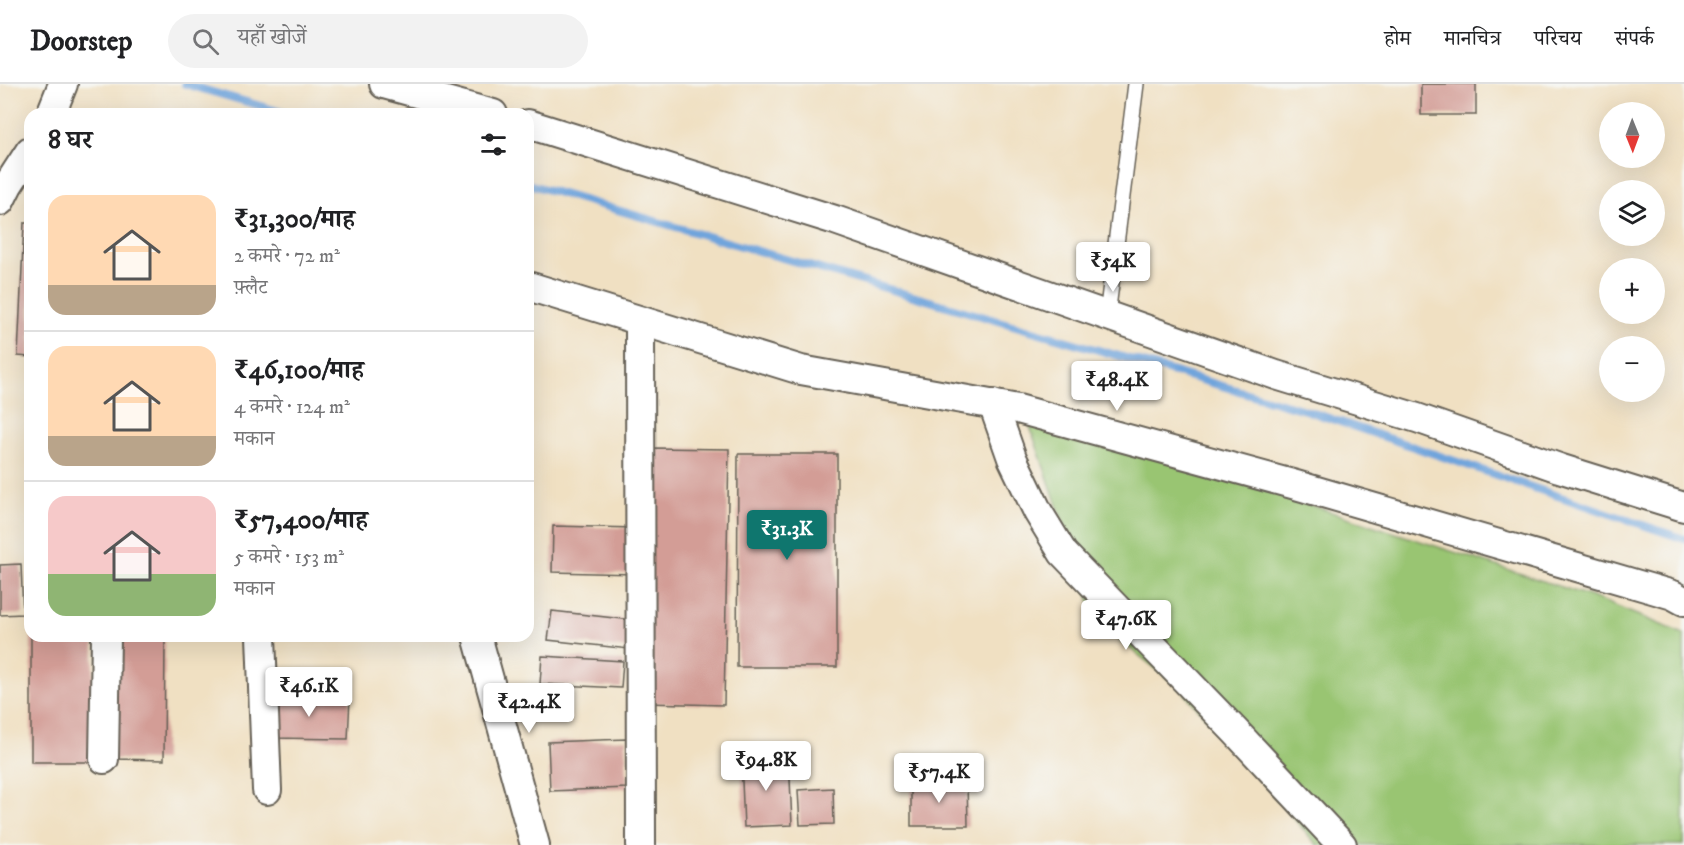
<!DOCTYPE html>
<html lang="hi">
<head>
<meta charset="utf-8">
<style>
  body { margin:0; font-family:"IM FELL DW Pica","Noto Serif Devanagari",serif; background:#f2f2f2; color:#202124; height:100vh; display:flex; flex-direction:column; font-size:22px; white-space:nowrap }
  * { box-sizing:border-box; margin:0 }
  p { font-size:20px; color:#757577 }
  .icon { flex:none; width:33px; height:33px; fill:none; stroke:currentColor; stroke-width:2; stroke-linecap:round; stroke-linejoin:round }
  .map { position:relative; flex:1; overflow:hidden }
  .side { position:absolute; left:24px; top:24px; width:510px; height:534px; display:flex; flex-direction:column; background:#fff; border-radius:18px; box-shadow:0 6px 24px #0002 }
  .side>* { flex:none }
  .needle { width:39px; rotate:179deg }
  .fabs { position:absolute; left:1599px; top:18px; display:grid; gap:12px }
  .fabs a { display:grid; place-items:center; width:66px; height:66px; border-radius:50%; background:#fff; box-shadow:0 6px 24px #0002; font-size:30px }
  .price { position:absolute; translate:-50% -51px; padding:0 14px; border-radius:6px; background:#fff; color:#222; font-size:20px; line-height:39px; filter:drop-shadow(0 2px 3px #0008) }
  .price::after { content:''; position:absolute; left:50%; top:36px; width:18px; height:14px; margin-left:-9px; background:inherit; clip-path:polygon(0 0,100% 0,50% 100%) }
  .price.active { background:#0f766e; color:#fff }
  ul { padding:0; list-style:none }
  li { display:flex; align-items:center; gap:18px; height:150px; padding:0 24px }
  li+li { border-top:2px solid #e0e0e0 }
  li span { display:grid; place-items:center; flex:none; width:168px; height:120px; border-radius:18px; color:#555 }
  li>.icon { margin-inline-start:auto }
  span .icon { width:72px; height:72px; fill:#fffc; stroke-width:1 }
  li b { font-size:26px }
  h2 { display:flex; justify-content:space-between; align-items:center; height:72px; padding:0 24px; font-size:26px }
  header { display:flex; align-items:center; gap:36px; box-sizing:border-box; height:84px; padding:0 30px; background:#fff; border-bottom:2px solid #e0e0e0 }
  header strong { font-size:28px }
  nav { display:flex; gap:33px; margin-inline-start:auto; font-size:21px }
  .search { width:420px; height:54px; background:#f2f2f2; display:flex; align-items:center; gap:15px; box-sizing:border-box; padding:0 21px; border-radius:33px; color:#757577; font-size:22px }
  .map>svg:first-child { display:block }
  .green { fill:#99c572; stroke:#5a7047; stroke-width:1.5 }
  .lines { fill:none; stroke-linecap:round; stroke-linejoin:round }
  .stream { stroke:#6fa4dc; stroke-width:8 }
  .building { fill:#d39d96 }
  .lane-casing { stroke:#666156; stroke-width:18 }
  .street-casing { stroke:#666156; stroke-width:32 }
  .lane { stroke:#fff; stroke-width:15 }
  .street { stroke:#fff; stroke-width:28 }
</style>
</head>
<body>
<header>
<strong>Doorstep</strong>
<div class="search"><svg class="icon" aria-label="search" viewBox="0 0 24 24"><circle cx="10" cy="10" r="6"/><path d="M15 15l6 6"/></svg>यहाँ खोजें</div>
<nav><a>होम</a><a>मानचित्र</a><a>परिचय</a><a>संपर्क</a></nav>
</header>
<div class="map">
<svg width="1684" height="761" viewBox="0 0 1684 761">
  <rect width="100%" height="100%" fill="#f6f6f2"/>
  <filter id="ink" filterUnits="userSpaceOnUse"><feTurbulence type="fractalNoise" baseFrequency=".0167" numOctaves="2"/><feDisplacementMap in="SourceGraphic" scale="12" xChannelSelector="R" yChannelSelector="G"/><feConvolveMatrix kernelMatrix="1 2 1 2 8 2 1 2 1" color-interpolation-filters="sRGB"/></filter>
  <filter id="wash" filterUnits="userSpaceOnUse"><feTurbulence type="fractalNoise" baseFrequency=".008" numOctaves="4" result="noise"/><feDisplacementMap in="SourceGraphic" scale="24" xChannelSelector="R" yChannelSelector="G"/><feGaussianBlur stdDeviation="1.35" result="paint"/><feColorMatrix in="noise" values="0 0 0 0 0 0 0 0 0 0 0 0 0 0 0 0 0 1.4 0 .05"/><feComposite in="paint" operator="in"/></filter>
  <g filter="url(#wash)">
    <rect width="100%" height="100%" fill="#f0e0c2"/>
    <!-- green -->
    <polygon class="green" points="1025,328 1595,514 1684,550 1684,761 1317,761 1180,604 1097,538"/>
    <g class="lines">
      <!-- stream -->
      <g class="stream">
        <polyline points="185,0 288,30"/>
        <polyline points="528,100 1308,327 1684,455"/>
      </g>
    </g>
    <g id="blocks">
      <!-- building -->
      <g class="building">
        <rect x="1421" y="0" width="55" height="31"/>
        <polygon points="24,139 30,139 30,273 18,272"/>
        <polygon points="650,364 729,365 724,621 645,619"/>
        <polygon points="738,370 837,370 837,583 737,583"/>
        <polygon points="553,442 636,444 635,490 552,488"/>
        <polygon points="21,480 23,530 0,531 0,481"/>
        <polygon points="552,527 632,536 629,565 548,556"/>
        <polygon points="31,552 94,552 93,678 31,678"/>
        <polygon points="114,552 165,552 164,676 113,675"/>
        <polygon points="542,572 623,577 621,604 540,600"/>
        <polygon points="270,612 350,614 348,655 269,654"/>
        <polygon points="626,655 627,704 550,707 548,658"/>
        <polygon points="789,672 792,741 744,743 741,674"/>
        <polygon points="911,697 967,697 968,742 911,742"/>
        <polygon points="833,704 834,740 800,741 798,706"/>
      </g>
    </g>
  </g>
  <g filter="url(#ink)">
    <use href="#blocks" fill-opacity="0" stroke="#666156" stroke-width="1.5"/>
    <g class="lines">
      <!-- lane casing -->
      <g class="lane-casing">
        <polyline id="lane" points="1107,232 1136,0"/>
      </g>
      <!-- street casing -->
      <g class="street-casing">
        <g id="street">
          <polyline points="384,0 493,30"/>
          <polyline points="51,30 63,0"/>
          <polyline points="528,40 835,136 1276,291 1417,334 1559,384 1684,423"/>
          <polyline points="0,117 8,101 30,67"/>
          <polyline points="528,202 801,286 1018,325 1296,401 1673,511 1684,517"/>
          <polyline points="640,237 641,761"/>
          <polyline points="993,320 1012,374 1038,428 1063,469 1235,647 1342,761"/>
          <polyline points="261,552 267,706"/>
          <polyline points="477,552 535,761"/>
          <polyline points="104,675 106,552"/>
        </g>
      </g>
      <!-- lane -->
      <use href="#lane" class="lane"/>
      <!-- street -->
      <use href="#street" class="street"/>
    </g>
  </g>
</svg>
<div class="fabs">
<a><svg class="needle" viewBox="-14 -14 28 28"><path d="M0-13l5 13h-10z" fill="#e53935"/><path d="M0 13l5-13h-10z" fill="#757577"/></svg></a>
<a><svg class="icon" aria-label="layers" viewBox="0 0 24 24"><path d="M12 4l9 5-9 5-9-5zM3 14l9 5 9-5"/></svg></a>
<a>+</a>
<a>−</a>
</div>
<b class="price" style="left:1113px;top:209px">₹54K</b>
<b class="price" style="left:1117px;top:328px">₹48.4K</b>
<b class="price active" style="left:787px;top:477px">₹31.3K</b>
<b class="price" style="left:1126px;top:567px">₹47.6K</b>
<b class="price" style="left:309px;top:634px">₹46.1K</b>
<b class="price" style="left:529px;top:650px">₹42.4K</b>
<b class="price" style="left:766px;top:708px">₹94.8K</b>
<b class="price" style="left:939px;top:720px">₹57.4K</b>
<section class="side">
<h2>8 घर<svg class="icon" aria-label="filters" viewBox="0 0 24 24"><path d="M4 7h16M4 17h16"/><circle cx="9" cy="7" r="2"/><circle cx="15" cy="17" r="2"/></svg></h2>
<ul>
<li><span style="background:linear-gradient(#ffd9b3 75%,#b9a48a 0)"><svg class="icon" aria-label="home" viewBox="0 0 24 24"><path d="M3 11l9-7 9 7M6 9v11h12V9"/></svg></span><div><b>₹31,300/माह</b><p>2 कमरे · 72 m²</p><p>फ़्लैट</p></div></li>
<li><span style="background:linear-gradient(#ffd9b3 75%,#b9a48a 0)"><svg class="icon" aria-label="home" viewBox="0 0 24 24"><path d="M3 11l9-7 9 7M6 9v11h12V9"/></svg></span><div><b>₹46,100/माह</b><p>4 कमरे · 124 m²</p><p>मकान</p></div></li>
<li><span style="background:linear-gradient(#f6c9c9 65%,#8fb573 0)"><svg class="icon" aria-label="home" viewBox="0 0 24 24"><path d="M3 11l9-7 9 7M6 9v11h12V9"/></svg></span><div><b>₹57,400/माह</b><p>5 कमरे · 153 m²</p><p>मकान</p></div></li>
</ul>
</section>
</div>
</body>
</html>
